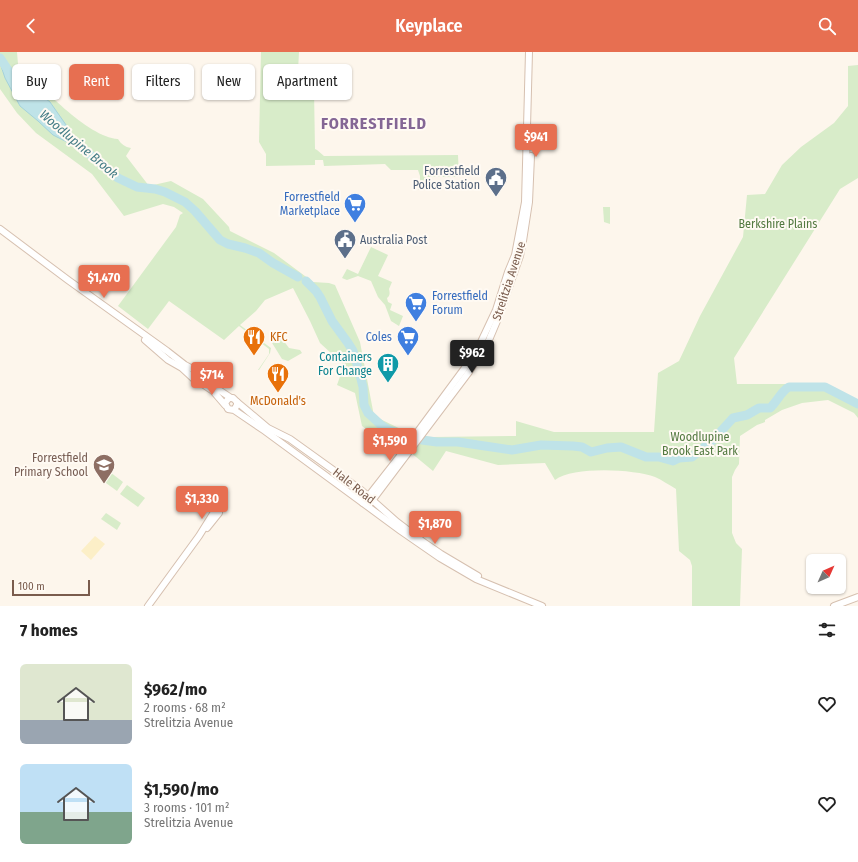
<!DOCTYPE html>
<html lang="en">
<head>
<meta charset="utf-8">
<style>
  body { margin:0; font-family:"Fira Sans Condensed",sans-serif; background:#f2f2f2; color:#222; height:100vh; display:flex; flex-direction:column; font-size:15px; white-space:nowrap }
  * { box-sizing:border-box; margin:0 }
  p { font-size:13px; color:#767676 }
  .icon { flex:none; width:22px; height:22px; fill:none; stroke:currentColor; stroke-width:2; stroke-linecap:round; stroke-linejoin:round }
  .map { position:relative; height:554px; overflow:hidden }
  .panel { display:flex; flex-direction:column; background:#fff; flex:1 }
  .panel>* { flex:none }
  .guide { position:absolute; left:12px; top:12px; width:400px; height:36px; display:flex; gap:8px }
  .needle { width:26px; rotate:45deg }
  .buttons { position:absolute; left:806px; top:502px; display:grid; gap:8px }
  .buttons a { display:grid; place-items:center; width:40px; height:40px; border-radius:6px; background:#fff; box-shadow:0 1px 3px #0004; font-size:20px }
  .scale { position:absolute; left:12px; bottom:10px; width:78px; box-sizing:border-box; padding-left:4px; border:2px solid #7a5c4d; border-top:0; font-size:11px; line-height:14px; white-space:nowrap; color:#7a5c4d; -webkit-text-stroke:3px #fffaf3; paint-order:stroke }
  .price { position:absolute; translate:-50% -34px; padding:0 9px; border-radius:4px; background:#e76f51; color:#fff; font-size:13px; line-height:26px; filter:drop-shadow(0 1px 2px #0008) }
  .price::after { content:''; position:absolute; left:50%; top:24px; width:12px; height:9px; margin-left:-6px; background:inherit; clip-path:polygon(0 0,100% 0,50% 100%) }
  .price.active { background:#222; color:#fff }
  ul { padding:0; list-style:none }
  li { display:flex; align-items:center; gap:12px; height:100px; padding:0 20px }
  li span { display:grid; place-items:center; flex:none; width:112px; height:80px; border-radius:6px; color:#555 }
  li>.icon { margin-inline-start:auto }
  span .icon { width:48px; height:48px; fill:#fffc; stroke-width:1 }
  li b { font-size:17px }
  h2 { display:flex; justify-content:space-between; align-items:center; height:48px; padding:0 20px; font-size:17px }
  .tag { padding:0 14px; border-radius:6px; background:#fff; box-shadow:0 1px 3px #0004; font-size:14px; line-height:36px }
  .tag.active { background:#e76f51; color:#fff }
  header { display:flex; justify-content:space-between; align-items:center; height:52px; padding:0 20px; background:#e76f51; color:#fff; font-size:18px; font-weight:600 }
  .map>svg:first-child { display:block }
  .green { fill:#d8ecc9 }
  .sand { fill:#fcefc7 }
  .water { fill:#bfe3e8; stroke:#a5d3da }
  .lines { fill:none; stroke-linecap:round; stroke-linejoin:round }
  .river { stroke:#bfe3e8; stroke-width:9 }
  .secondary-casing { stroke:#d6c0b0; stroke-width:8 }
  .secondary { stroke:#fff; stroke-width:6 }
  .labels { text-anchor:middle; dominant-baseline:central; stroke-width:4; stroke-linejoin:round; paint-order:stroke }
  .service-label { font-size:12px; fill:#4e5e75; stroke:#fffaf3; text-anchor:end }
  .shop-label { font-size:12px; fill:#366cbe; stroke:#fffaf3; text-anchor:end }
  .park-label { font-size:12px; fill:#537a41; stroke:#fffaf3 }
  .street-label { font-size:12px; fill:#7a5c4d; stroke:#fffaf3 }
  .food-label { font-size:12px; fill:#c56008; stroke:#fffaf3; text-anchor:start }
  .culture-label { font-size:12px; fill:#0d838f; stroke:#fffaf3; text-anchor:end }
  .education-label { font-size:12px; fill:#785e54; stroke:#fffaf3; text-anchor:end }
  .water-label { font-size:13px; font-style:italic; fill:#437c86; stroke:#fffaf3 }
  .district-label { font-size:16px; font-weight:bold; letter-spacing:1px; fill:#846695; stroke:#fffaf3 }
</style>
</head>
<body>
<header><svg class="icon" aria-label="back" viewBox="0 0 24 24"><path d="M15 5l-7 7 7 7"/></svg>Keyplace<svg class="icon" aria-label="search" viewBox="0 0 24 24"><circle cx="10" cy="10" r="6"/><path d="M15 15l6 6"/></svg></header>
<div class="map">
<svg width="858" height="554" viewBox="0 0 858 554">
  <rect width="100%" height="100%" fill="#fdf6ec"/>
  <!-- green -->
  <g class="green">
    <path d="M0,0H17L18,12C40,33 87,85 118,87C121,92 125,95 131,96L126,104L149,134L171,129L203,147L229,175L230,179L274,201L313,230L329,231L335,233L360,290L374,364L413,383L432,385L516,384V369L554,380H654L658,321L679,309L700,264L743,185L747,143L765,142L782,113L801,95L834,71L848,54V14L858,13V126L840,137L734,306L737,332H797L834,335L850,345L858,348V366L854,361L828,348L802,351L782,358L765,368V370L757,373L740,384L739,412L735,418L732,425V481L736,491L742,497L740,554H692V514L690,508L679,499L676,437C669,433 662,428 655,425C634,417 573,414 555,428L545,411L498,413L446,399L433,419L410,400L398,401L362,374L355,341L337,333L344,313L320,291L310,269L293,236L265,248L256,259L240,273L271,296L270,301L259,318H258L269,302V297L239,274L224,288L169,249L148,277L118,254L176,175L180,163L183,161L174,155L163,152L124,164L92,122L36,81L17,61L0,37Z"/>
    <polygon points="261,0 299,0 297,38 314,38 315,97 317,98 324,104 458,103 459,125 426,125 426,138 418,138 418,133 420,133 420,124 418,118 391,118 385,112 324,114 323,108 315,108 315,113 266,114 266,102 259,90"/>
    <polygon points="603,155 610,155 610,172 604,170"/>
    <path d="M371,195L388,203L378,224L392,230L389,237C390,241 390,244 387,246L388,250L392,252L390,258L403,264L399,274L391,269L385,253L378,245L371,229L358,224L347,228L342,226L347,217L358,222Z"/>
    <polygon points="275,285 283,288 289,296 300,298 302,301 288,309 282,307 269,286"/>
    <polygon points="106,417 123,430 117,439 99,426"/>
    <polygon points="127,433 145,446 138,455 120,442"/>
    <polygon points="106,461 121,471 117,478 101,467"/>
  </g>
  <!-- sand -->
  <polygon class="sand" points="95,484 105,492 91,508 81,499"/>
  <!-- water -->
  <polygon class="water" points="4,8 13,18 24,25 33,37 50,50 71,80 72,84 71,88 67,90 53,83 38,69 20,54 5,26 0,11"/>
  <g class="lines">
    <!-- river -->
    <g class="river">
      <polyline points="0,6 8,18"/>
      <polyline points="63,80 118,126 137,135 155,137 165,140 185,150 195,159 220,188 228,192 245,196 259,201 273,211 298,225"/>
      <polyline points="306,229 316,239 320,245 332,269 348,291 353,299 359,319"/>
      <path d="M360,323L363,335L364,353L368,361L381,373L389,378L407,384L422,388L437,390H458L512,398L541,393L573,394L582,395L591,400L607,396L621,395L646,405H659L673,409L679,406L692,405L713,388L733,366L747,363L759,356H770C777,350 781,339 789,335H825L858,352"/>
    </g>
    <!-- secondary casing -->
    <g class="secondary-casing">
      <g id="secondary">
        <polyline points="0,177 68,228 167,299 185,313 198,320"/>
        <polyline points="145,288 168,308 182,316 195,328"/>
        <circle cx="200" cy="325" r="6"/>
        <polyline points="206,327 210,332 231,346"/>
        <polyline points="201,331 213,339 225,353"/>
        <polyline points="237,350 268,376 290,387 361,438 397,470 422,489 441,502 478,524"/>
        <polyline points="234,358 237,353 237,350 233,346 229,346 225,351 228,357 234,358 265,379 401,479 440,506 476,527 542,554"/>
        <polyline points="363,451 399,405 464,317 480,292 496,258 508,220 515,203 525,150 529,0"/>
        <polyline points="368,454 469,320 489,288 497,269 520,204 523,189 529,150 531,104"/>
        <polyline points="207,476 219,461 219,456"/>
        <polyline points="148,554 199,484 214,460 219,456"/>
        <polyline points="834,554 858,545"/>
      </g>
    </g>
    <!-- secondary -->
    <use href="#secondary" class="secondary"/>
  </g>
  <!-- icons -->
  <defs>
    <g id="civic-pin" transform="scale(1.15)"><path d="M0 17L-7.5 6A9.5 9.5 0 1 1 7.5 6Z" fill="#5c6f8a" stroke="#fffaf3"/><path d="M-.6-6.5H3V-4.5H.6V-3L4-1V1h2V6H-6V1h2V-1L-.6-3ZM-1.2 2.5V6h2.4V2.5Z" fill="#fff"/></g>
    <g id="supermarket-pin" transform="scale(1.15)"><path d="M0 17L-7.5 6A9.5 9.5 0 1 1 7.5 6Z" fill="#3f7fe0" stroke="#fffaf3"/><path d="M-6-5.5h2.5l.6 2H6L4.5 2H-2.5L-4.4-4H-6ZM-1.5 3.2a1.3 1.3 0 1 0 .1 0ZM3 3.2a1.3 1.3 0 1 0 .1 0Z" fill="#fff"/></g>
    <g id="restaurant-pin" transform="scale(1.15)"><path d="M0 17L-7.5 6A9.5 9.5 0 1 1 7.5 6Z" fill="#e8710a" stroke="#fffaf3"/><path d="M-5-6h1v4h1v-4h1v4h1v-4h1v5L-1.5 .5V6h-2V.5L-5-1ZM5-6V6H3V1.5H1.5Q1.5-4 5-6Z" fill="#fff"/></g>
    <g id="building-pin" transform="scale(1.15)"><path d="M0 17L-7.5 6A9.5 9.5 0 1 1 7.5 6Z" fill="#0f9aa8" stroke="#fffaf3"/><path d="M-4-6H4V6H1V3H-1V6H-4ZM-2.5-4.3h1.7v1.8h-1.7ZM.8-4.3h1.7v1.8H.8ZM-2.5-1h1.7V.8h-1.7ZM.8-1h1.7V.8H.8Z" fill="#fff"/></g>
    <g id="school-pin" transform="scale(1.15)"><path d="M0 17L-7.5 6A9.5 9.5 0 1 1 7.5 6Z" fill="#8d6e63" stroke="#fffaf3"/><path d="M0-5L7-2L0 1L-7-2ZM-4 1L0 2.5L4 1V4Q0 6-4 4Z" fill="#fff"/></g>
  </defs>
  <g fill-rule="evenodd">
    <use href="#civic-pin" x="496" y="126"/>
    <use href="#supermarket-pin" x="355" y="152"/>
    <use href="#civic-pin" x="345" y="188"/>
    <use href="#supermarket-pin" x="416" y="251"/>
    <use href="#restaurant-pin" x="254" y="285"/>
    <use href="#supermarket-pin" x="408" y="285"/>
    <use href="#building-pin" x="388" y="312"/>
    <use href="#restaurant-pin" x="278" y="322"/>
    <use href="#school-pin" x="104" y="413"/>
  </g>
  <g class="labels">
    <!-- service labels -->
    <g class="service-label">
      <text x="480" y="119">Forrestfield<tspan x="480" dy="14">Police Station</tspan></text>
      <text x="360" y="188" text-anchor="start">Australia Post</text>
    </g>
    <!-- shop labels -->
    <g class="shop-label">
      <text x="340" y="145">Forrestfield<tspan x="340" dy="14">Marketplace</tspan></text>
      <text x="432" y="244" text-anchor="start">Forrestfield<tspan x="432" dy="14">Forum</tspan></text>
      <text x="392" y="285">Coles</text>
    </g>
    <!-- park labels -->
    <g class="park-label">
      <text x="778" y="172">Berkshire Plains</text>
      <text x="700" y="385">Woodlupine<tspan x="700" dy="14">Brook East Park</tspan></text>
    </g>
    <!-- street labels -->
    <g class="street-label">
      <text transform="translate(509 229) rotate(-72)">Strelitzia Avenue</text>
      <text transform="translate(354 434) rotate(38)">Hale Road</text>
    </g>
    <!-- food labels -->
    <g class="food-label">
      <text x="270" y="285">KFC</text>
      <text x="278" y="349" text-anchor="middle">McDonald's</text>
    </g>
    <!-- culture labels -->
    <g class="culture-label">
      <text x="372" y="305">Containers<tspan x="372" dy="14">For Change</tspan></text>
    </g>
    <!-- education labels -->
    <g class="education-label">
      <text x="88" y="406">Forrestfield<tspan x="88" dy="14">Primary School</tspan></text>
    </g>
    <!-- water labels -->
    <g class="water-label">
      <text transform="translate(79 92) rotate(40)">Woodlupine Brook</text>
    </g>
    <!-- district labels -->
    <g class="district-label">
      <text x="374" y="71">FORRESTFIELD</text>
    </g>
  </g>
</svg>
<div class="buttons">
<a><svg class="needle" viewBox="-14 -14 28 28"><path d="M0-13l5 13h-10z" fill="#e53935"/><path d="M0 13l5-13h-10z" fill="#767676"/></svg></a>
</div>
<div class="scale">100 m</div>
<b class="price" style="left:536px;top:106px">$941</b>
<b class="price" style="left:104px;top:247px">$1,470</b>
<b class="price active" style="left:472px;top:322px">$962</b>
<b class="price" style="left:212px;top:344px">$714</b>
<b class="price" style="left:390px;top:410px">$1,590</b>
<b class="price" style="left:202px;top:468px">$1,330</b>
<b class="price" style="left:435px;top:493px">$1,870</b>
<div class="guide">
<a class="tag">Buy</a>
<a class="tag active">Rent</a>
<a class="tag">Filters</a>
<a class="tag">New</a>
<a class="tag">Apartment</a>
</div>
</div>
<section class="panel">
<h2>7 homes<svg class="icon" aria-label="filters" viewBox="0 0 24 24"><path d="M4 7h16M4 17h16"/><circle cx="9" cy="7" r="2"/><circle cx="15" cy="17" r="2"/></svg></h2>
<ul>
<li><span style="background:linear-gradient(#dfe7d0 70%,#9aa5b1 0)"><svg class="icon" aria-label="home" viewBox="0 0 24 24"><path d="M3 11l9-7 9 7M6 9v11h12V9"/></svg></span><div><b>$962/mo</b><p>2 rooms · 68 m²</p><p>Strelitzia Avenue</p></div><svg class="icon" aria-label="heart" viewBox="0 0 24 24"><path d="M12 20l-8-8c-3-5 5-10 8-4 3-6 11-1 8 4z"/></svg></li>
<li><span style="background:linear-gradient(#bfe0f5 60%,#7fa58c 0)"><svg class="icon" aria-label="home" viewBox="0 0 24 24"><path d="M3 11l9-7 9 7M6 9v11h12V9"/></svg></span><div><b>$1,590/mo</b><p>3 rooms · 101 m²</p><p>Strelitzia Avenue</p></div><svg class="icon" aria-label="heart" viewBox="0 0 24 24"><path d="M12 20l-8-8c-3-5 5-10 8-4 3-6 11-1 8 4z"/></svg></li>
</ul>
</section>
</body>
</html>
